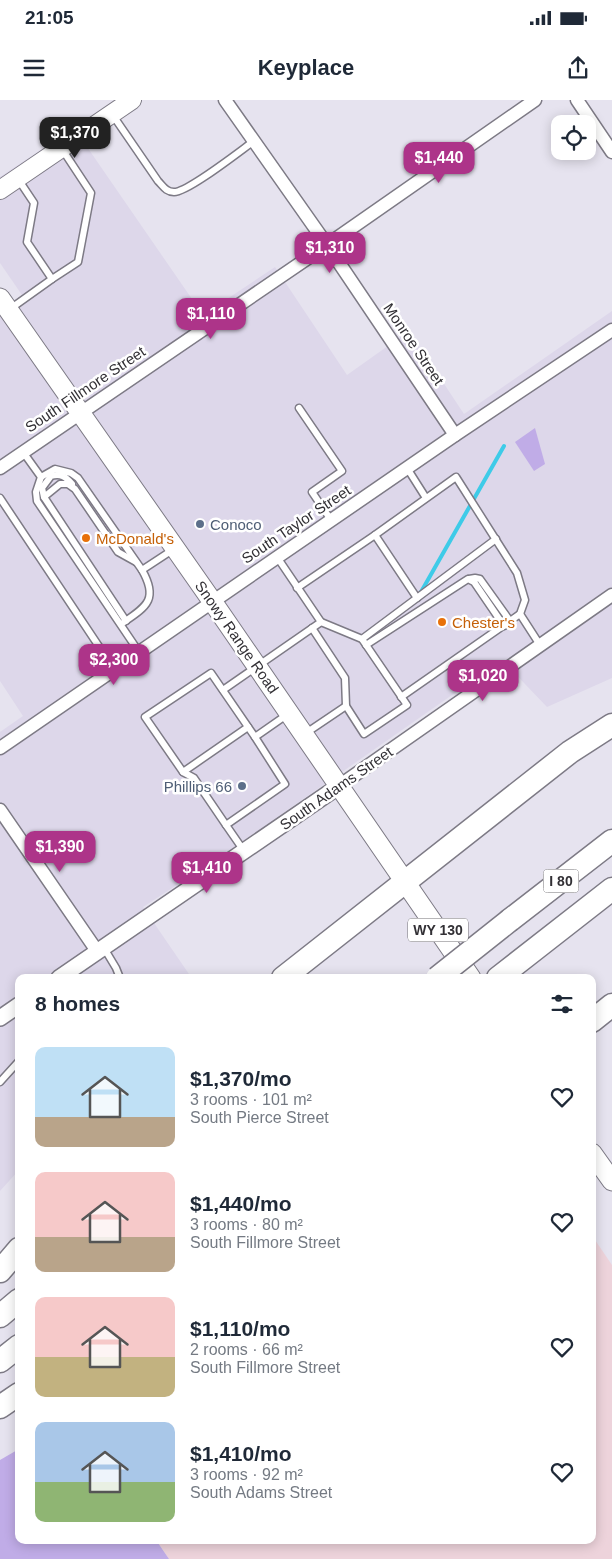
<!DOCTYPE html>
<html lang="en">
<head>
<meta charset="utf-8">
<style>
  body { margin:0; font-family:Helvetica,sans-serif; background:#f6f6f7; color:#1f2937; height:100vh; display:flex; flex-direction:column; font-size:19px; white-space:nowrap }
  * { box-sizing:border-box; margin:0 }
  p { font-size:16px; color:#747a83 }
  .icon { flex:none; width:28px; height:28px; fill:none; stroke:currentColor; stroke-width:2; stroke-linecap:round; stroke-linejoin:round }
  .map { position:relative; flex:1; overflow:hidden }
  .panel { position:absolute; left:15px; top:874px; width:581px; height:570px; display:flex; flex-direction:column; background:#fff; border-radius:10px; box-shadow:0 2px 12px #0003 }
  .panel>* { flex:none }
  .tools { position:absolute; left:551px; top:15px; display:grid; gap:10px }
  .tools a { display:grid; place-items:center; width:45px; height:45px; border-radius:10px; background:#fff; box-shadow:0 2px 12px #0003; font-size:25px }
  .price { position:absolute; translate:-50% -42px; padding:0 11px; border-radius:10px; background:#ad3489; color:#fff; font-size:16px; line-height:32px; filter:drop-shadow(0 1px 2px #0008) }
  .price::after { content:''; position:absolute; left:50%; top:30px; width:15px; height:11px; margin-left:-8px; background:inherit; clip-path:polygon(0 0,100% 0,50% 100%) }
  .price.selected { background:#222; color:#fff }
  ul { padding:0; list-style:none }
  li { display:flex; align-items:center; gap:15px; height:125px; padding:0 20px }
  li span { display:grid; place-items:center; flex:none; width:140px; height:100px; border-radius:10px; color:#555 }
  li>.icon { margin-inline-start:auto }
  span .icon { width:60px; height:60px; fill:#fffc; stroke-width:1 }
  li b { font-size:21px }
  h2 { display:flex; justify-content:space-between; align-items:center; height:60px; padding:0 20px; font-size:21px }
  .status { display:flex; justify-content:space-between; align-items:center; height:35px; padding:0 25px; background:#fff; direction:ltr }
  .status svg { height:14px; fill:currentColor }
  header { display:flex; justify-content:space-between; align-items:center; height:65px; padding:0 20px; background:#fff; font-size:22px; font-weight:600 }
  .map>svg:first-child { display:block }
  .built { fill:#ddd7ea }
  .education { fill:#edd3db }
  .green { fill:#c0ace7 }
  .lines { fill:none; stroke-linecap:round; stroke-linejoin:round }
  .stream { stroke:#3ecbe8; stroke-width:4 }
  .service-casing { stroke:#7d7a85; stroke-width:9 }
  .minor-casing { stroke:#7d7a85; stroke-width:15 }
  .tertiary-casing { stroke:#7d7a85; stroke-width:18 }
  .secondary-casing { stroke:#7d7a85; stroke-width:20 }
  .primary-casing { stroke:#7d7a85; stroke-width:21 }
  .motorway-casing { stroke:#7d7a85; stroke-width:25 }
  .service { stroke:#fff; stroke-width:6 }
  .minor { stroke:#fff; stroke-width:12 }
  .tertiary { stroke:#fff; stroke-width:15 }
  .secondary { stroke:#fff; stroke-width:18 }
  .primary { stroke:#fff; stroke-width:19 }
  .motorway { stroke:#fff; stroke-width:22 }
  .motorway-bridge-casing { stroke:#7d7a85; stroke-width:25; stroke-linecap:butt }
  .motorway-bridge { stroke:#fff; stroke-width:22 }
  .service-dot { fill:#5c6f8a; stroke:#fff; stroke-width:2 }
  .food-dot { fill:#e8710a; stroke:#fff; stroke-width:2 }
  .labels { text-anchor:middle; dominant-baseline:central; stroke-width:5; stroke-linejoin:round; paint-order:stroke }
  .shield { fill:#fff; stroke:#706e72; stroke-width:1 }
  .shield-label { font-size:14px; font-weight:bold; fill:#323035 }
  .street-label { font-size:15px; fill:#323035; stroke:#fff }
  .service-label { font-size:15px; fill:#4e5e75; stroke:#fff; text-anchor:start }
  .food-label { font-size:15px; fill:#c56008; stroke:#fff; text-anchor:start }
</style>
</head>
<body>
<div class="status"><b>21:05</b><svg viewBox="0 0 49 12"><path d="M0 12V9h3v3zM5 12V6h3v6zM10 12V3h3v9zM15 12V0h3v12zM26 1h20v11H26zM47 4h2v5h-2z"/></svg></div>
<header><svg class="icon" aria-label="menu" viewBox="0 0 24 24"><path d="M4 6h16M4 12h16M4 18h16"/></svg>Keyplace<svg class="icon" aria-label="share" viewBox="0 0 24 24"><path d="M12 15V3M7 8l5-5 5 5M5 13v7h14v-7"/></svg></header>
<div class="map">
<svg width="612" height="1459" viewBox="0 0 612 1459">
  <rect width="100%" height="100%" fill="#e6e3ef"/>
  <!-- built -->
  <polygon class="built" points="74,28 203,215 275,167 347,275 409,231 464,314 612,211 612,578 547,607 502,560 229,751 143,807 191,877 19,878 19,1070 0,1091 0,632 23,616 0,581 0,211 22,195 0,163 0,77"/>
  <!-- education -->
  <polygon class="education" points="593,1137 612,1165 612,1459 169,1459 156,1440 592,1440"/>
  <!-- green -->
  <g class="green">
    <polygon points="535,328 545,364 534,371 515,342"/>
    <polygon points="19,1349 19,1440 156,1440 169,1459 0,1459 0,1360"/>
  </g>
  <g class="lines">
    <!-- stream -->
    <polyline class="stream" points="421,492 504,346"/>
    <!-- service casing -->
    <g class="service-casing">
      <g id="service">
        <path d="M112,14L158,81C163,86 166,92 174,92C188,92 240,51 254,41"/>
        <polyline points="52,179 78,162 91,93 62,49"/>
        <polyline points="10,209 52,179 27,142 34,103 18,79"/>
        <polyline points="299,308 342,371 312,392 331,420"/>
        <polyline points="23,352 41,377 36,392 37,401 139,552"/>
        <polyline points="407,368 426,398"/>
        <polyline points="41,377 55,369 71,373 78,378 142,470 174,449"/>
        <path d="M44,397L42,388L51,376C61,373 66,377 72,384"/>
        <polyline points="0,398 114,569"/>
        <polyline points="375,435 456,377 517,473 525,500 520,514 401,597"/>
        <polyline points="469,479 475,478 480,479 510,521"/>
        <polyline points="297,488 375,435 417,498"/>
        <polyline points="520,514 540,545"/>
        <polyline points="126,521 44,397 60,384 68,384 75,389 118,452 136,462"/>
        <path d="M124,522C148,506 158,498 142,470"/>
        <polyline points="312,528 345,578 346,606 364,634 407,605 362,539 321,522"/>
        <polyline points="362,539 496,439"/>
        <polyline points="366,545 468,479 474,482 504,526"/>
        <polyline points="223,590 321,522 277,457"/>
        <polyline points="306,633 346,606"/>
        <polyline points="183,672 248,627"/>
        <polyline points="226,725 194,678 183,672 145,617 211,573 255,637"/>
        <polyline points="244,751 226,725 285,684 255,637 288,614"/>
        <polyline points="104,848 116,868 120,878"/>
        <polyline points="0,982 19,961"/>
      </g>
    </g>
    <!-- minor casing -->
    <g class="minor-casing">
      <g id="minor">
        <polyline points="225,0 327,145 455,335"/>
        <polyline points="577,0 612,52"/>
        <polyline points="0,368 327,145 535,0"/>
        <polyline points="0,648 455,335 612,230"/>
        <polyline points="339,686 612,495"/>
        <polyline points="0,710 97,851"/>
      </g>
    </g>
    <!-- tertiary casing -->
    <g class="tertiary-casing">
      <g id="tertiary">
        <polyline points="59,878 339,686"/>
        <polyline points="0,918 19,905"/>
      </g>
    </g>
    <!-- secondary casing -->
    <g class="secondary-casing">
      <polyline id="secondary" points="0,90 132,0"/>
    </g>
    <!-- primary casing -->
    <g class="primary-casing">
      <g id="primary">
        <polyline points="0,198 212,501 471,878"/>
        <polyline points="592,1053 612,1081"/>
      </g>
    </g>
    <!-- motorway casing -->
    <g class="motorway-casing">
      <g id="motorway">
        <polyline points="510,820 612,741"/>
        <polyline points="283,878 570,652 612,625"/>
        <polyline points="498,878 612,789"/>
        <polyline points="592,921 612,905"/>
        <polyline points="0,1171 19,1149"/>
        <polyline points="0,1216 19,1200"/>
        <polyline points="0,1261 19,1246"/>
        <polyline points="0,1307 19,1294"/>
      </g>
    </g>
    <!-- service -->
    <use href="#service" class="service"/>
    <!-- minor -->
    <use href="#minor" class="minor"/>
    <!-- tertiary -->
    <use href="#tertiary" class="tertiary"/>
    <!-- secondary -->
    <use href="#secondary" class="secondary"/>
    <!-- primary -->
    <use href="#primary" class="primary"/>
    <!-- motorway -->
    <use href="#motorway" class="motorway"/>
    <!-- motorway-bridge casing -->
    <g class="motorway-bridge-casing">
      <polyline id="motorway-bridge" points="437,878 510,820"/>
    </g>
    <!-- motorway-bridge -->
    <use href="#motorway-bridge" class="motorway-bridge"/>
  </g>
  <!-- markers -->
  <g class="service-dot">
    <circle cx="200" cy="424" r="5"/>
    <circle cx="242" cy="686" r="5"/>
  </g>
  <g class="food-dot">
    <circle cx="86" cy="438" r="5"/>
    <circle cx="442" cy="522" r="5"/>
  </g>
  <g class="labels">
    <!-- shield labels -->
    <g class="shield">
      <rect x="543.5" y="769.5" width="35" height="23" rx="4"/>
      <rect x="408" y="818.5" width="60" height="23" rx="4"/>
    </g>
    <g class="shield-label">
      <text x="561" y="781">I 80</text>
      <text x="438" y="830">WY 130</text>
    </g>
    <!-- street labels -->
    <g class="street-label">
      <text transform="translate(414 244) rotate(56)">Monroe Street</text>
      <text transform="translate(85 289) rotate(-34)">South Fillmore Street</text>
      <text transform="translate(296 424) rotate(-34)">South Taylor Street</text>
      <text transform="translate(237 537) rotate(55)">Snowy Range Road</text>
      <text transform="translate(336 688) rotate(-35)">South Adams Street</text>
    </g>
    <!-- service labels -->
    <g class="service-label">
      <text x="210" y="424">Conoco</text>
      <text x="232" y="686" text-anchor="end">Phillips 66</text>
    </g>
    <!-- food labels -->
    <g class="food-label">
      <text x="96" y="438">McDonald's</text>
      <text x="452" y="522">Chester's</text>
    </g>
  </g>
</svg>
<div class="tools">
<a><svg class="icon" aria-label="locate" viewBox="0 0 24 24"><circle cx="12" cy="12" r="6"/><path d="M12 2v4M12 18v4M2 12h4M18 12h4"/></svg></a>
</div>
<b class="price selected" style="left:75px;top:59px">$1,370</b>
<b class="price" style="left:439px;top:84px">$1,440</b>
<b class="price" style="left:330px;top:174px">$1,310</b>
<b class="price" style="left:211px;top:240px">$1,110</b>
<b class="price" style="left:114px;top:586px">$2,300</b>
<b class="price" style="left:483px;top:602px">$1,020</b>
<b class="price" style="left:60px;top:773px">$1,390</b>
<b class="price" style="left:207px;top:794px">$1,410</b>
<section class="panel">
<h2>8 homes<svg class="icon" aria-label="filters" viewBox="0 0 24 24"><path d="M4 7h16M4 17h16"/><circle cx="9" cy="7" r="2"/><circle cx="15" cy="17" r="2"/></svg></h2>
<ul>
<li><span style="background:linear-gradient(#bfe0f5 70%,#b9a48a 0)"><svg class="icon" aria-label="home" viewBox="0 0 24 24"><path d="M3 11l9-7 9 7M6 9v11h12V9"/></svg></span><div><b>$1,370/mo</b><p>3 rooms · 101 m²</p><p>South Pierce Street</p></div><svg class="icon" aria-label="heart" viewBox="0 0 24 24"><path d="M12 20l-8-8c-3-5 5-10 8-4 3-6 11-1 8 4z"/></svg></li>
<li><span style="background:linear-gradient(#f6c9c9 65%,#b9a48a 0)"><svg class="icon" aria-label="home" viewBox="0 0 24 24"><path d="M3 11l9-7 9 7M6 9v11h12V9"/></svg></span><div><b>$1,440/mo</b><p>3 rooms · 80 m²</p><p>South Fillmore Street</p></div><svg class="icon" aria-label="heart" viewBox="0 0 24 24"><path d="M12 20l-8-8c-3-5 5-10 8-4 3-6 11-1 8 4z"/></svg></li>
<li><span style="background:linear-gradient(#f6c9c9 60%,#c2b280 0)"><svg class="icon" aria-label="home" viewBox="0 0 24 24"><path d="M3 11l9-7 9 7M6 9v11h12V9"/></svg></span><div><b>$1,110/mo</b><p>2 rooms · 66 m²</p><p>South Fillmore Street</p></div><svg class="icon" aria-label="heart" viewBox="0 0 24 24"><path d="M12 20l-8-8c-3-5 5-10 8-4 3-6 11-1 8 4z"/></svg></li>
<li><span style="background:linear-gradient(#a9c7e8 60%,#8fb573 0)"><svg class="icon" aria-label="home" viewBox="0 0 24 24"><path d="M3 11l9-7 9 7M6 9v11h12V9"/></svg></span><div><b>$1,410/mo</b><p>3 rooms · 92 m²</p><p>South Adams Street</p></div><svg class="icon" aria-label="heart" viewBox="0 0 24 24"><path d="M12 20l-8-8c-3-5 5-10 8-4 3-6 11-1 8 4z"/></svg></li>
</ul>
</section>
</div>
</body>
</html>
